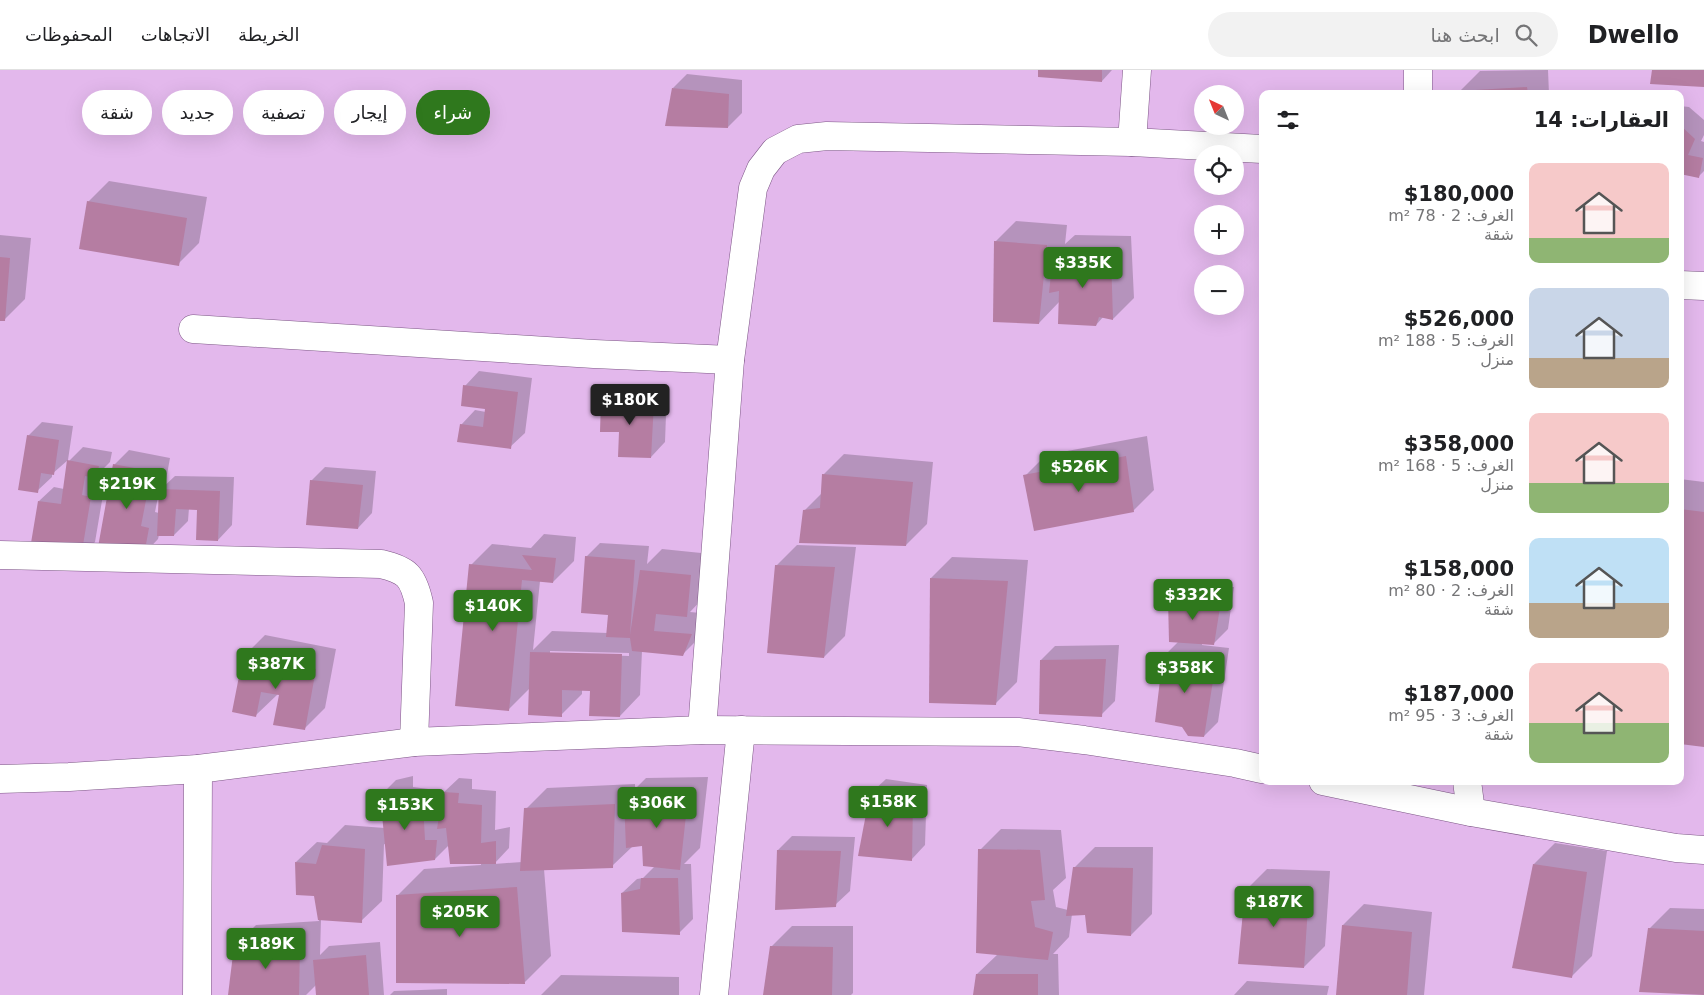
<!DOCTYPE html>
<html lang="ar">
<head>
<meta charset="utf-8">
<style>
  body { margin:0; font-family:"DejaVu Sans","Noto Naskh Arabic",sans-serif; background:#f2f2f2; color:#202124; direction:rtl; height:100vh; display:flex; flex-direction:column; font-size:19px; white-space:nowrap }
  * { box-sizing:border-box; margin:0 }
  p { font-size:16px; color:#757577 }
  .icon { flex:none; width:28px; height:28px; fill:none; stroke:currentColor; stroke-width:2; stroke-linecap:round; stroke-linejoin:round }
  .map { position:relative; flex:1; overflow:hidden; direction:ltr }
  .side { position:absolute; left:1259px; top:20px; width:425px; height:695px; display:flex; flex-direction:column; background:#fff; border-radius:10px; box-shadow:0 5px 20px #0002; direction:rtl }
  .side>* { flex:none }
  .banner { position:absolute; left:15px; top:20px; width:475px; height:45px; direction:rtl; display:flex; gap:10px }
  .needle { width:32px; rotate:317deg }
  .controls { position:absolute; left:1194px; top:15px; display:grid; gap:10px }
  .controls a { display:grid; place-items:center; width:50px; height:50px; border-radius:50%; background:#fff; box-shadow:0 5px 20px #0002; font-size:25px }
  .price { position:absolute; translate:-50% -42px; padding:0 11px; border-radius:5px; background:#2f781d; color:#fff; font-size:16px; line-height:32px; filter:drop-shadow(0 1px 2px #0008) }
  .price::after { content:''; position:absolute; left:50%; top:30px; width:15px; height:11px; margin-left:-8px; background:inherit; clip-path:polygon(0 0,100% 0,50% 100%) }
  .price.current { background:#222; color:#fff }
  ul { padding:0; list-style:none }
  li { display:flex; align-items:center; gap:15px; height:125px; padding:0 15px }
  li span { display:grid; place-items:center; flex:none; width:140px; height:100px; border-radius:10px; color:#555 }
  li>.icon { margin-inline-start:auto }
  span .icon { width:60px; height:60px; fill:#fffc; stroke-width:1 }
  li b { font-size:21px }
  h2 { display:flex; justify-content:space-between; align-items:center; height:60px; padding:0 15px; font-size:21px }
  .chip { padding:0 18px; border-radius:22px; background:#fff; box-shadow:0 5px 20px #0002; font-size:18px; line-height:45px }
  .chip.current { background:#2f781d; color:#fff }
  header { display:flex; align-items:center; gap:30px; box-sizing:border-box; height:70px; padding:0 25px; background:#fff; border-bottom:1px solid #e0e0e0 }
  header strong { font-size:24px }
  nav { display:flex; gap:28px; margin-inline-start:auto; font-size:18px }
  .search { width:350px; height:45px; background:#f2f2f2; display:flex; align-items:center; gap:12px; box-sizing:border-box; padding:0 18px; border-radius:28px; color:#757577; font-size:19px }
  .map>svg:first-child { display:block }
  .shadow { fill:#0003; fill-rule:evenodd }
  .building { fill:#b57da2 }
  .lines { fill:none; stroke-linecap:round; stroke-linejoin:round }
  .minor-casing { stroke:#7d5786; stroke-width:29 }
  .minor { stroke:#fff; stroke-width:28 }
</style>
</head>
<body>
<header>
<strong>Dwello</strong>
<div class="search"><svg class="icon" aria-label="search" viewBox="0 0 24 24"><circle cx="10" cy="10" r="6"/><path d="M15 15l6 6"/></svg>ابحث هنا</div>
<nav><a>الخريطة</a><a>الاتجاهات</a><a>المحفوظات</a></nav>
</header>
<div class="map">
<svg width="1704" height="925" viewBox="0 0 1704 925">
  <rect width="100%" height="100%" fill="#e3b8ec"/>
  <!-- shadow -->
  <g class="shadow">
    <polygon points="1039,0 1112,0 1102,11"/>
    <polygon points="1548,0 1549,24 1459,24 1459,22 1480,1"/>
    <polygon points="687,4 742,10 742,43 728,57 673,18"/>
    <polygon points="1680,36 1689,37 1704,50 1704,65 1701,71 1704,72 1704,101 1698,107 1685,104 1680,109"/>
    <polygon points="109,111 207,127 199,173 178,194 88,132"/>
    <polygon points="1016,151 1067,155 1065,174 1075,165 1131,166 1134,228 1113,249 1104,246 1096,255 1060,231 1039,253 995,172"/>
    <polygon points="0,165 31,168 25,229 4,250 0,250"/>
    <polygon points="479,301 532,308 525,363 510,377 461,355 475,340 486,342 486,338 465,316"/>
    <polygon points="617,316 667,318 665,372 651,387 620,361 603,330"/>
    <polygon points="42,352 73,356 68,390 52,404 52,407 37,421 28,366"/>
    <polygon points="1147,366 1154,420 1133,441 1025,406 1046,385"/>
    <polygon points="83,377 112,382 110,392 96,406 95,411 105,413 95,472 81,486 39,431 54,417 64,419 69,391"/>
    <polygon points="129,380 170,388 166,410 160,417 155,442 159,443 159,421 175,406 234,407 232,455 218,470 199,438 189,438 188,451 174,465 159,465 158,469 144,484 114,395"/>
    <polygon points="844,384 933,392 927,454 906,475 804,441 822,423 823,405"/>
    <polygon points="325,397 376,401 372,443 358,458 311,411"/>
    <polygon points="1680,409 1704,412 1704,675 1680,673"/>
    <path d="M544,464L576,467L574,491L553,512L540,511L533,580L552,561L608,563L609,543L586,487L600,473L649,476L647,494L662,479L711,484L707,524L690,542L711,544L703,564L682,585L642,581L640,625L620,646L591,620L582,619V624L561,645L530,618L508,640L471,495L492,474L531,478ZM550,581L629,583V586L550,583Z"/>
    <polygon points="797,475 856,477 845,566 824,587 776,496"/>
    <polygon points="952,487 1028,490 1017,612 996,633 931,508"/>
    <polygon points="1183,515 1234,517 1228,559 1214,573 1202,573 1202,575 1229,578 1218,652 1204,666 1164,586 1178,572 1170,571 1169,529"/>
    <polygon points="265,565 336,579 325,638 304,659 280,624 278,624 256,645 244,586"/>
    <polygon points="1119,575 1115,631 1101,645 1041,590 1055,576"/>
    <polygon points="413,706 413,717 436,720 439,751 444,722 459,708 472,709 472,719 496,721 495,760 510,757 509,778 494,794 522,792 526,739 547,718 635,714 635,719 646,708 708,707 700,778 684,794 691,794 693,849 679,863 622,823 637,809 643,808 655,796 643,775 633,776 612,796 544,799 551,886 524,913 397,826 424,799 481,795 481,793 449,775 435,789 384,774 382,831 361,851 321,849 320,885 329,876 380,872 384,925 317,925 316,915 306,925 229,925 235,876 256,855 319,851 315,824 296,792 317,772 327,773 345,755 385,758 382,724 396,710"/>
    <polygon points="886,709 927,715 925,775 911,790 859,785 871,723"/>
    <polygon points="1001,759 1061,760 1066,808 1053,820 1056,837 1068,840 1074,798 1095,777 1153,777 1152,844 1131,865 1086,844 1072,844 1069,867 1053,884 1058,884 1059,925 974,925 977,904 998,884 980,780"/>
    <polygon points="792,766 855,767 850,821 835,835 778,780"/>
    <polygon points="1555,773 1607,781 1592,886 1571,907 1534,794"/>
    <polygon points="1267,799 1330,801 1325,876 1304,897 1246,820"/>
    <polygon points="1364,834 1432,842 1424,925 1337,925 1343,855"/>
    <polygon points="1670,838 1704,839 1704,925 1649,859"/>
    <polygon points="792,856 853,856 853,923 851,925 764,925 771,877"/>
    <polygon points="561,905 679,907 679,925 541,925"/>
    <polygon points="1247,911 1329,916 1327,925 1234,925"/>
    <polygon points="447,919 447,925 390,925 394,921"/>
  </g>
  <!-- building -->
  <g class="building">
    <polygon points="1038,0 1102,0 1102,12 1038,7"/>
    <polygon points="1652,0 1704,0 1704,17 1650,14"/>
    <polygon points="1527,17 1528,24 1457,24 1458,21"/>
    <polygon points="672,18 729,24 728,58 665,56"/>
    <polygon points="1680,55 1695,69 1688,85 1703,88 1699,108 1680,104"/>
    <polygon points="87,131 187,148 179,196 79,179"/>
    <polygon points="994,171 1047,175 1039,254 993,252"/>
    <polygon points="1053,185 1111,186 1113,250 1099,247 1096,256 1058,254 1059,221 1049,223"/>
    <polygon points="0,187 10,188 5,251 0,251"/>
    <polygon points="463,315 518,322 511,379 457,372 460,354 483,357 485,339 461,336"/>
    <polygon points="601,330 654,332 651,388 618,387 619,362 600,362"/>
    <polygon points="27,365 59,370 54,405 41,403 38,423 18,420"/>
    <polygon points="1126,386 1134,442 1034,461 1023,405"/>
    <polygon points="67,390 99,396 96,408 85,406 82,425 91,427 81,487 30,479 38,431 61,434"/>
    <polygon points="113,394 156,402 152,426 147,425 141,456 149,458 144,485 98,477"/>
    <polygon points="822,404 913,412 906,476 799,473 803,440 820,438"/>
    <polygon points="310,410 363,415 358,459 306,455"/>
    <polygon points="159,419 220,421 218,471 196,470 197,440 176,439 174,466 157,466"/>
    <polygon points="1680,439 1704,442 1704,677 1680,674"/>
    <polygon points="522,485 556,488 553,513 522,510 509,641 455,636 469,494 532,500"/>
    <polygon points="585,486 635,490 630,565 640,500 691,505 687,547 656,544 654,561 692,564 683,586 632,581 630,568 606,567 608,545 581,543"/>
    <polygon points="775,495 835,497 824,588 767,583"/>
    <polygon points="930,508 1008,511 996,635 929,633"/>
    <polygon points="1168,529 1221,531 1214,575 1169,572"/>
    <polygon points="530,582 622,584 620,647 589,646 590,621 562,620 562,647 528,645"/>
    <polygon points="1163,585 1216,592 1204,667 1188,666 1182,657 1155,652"/>
    <polygon points="243,586 316,599 305,660 273,655 279,625 261,622 256,647 232,642"/>
    <polygon points="1106,589 1102,647 1039,644 1040,590"/>
    <polygon points="399,719 399,731 423,734 425,770 437,770 435,790 387,796 380,724"/>
    <polygon points="443,722 459,723 458,733 482,735 481,773 496,771 496,794 450,794 446,758 437,759"/>
    <polygon points="870,723 913,729 912,791 858,786"/>
    <polygon points="688,727 680,800 643,796 642,776 626,778 624,728"/>
    <polygon points="615,734 613,798 520,801 524,738"/>
    <polygon points="322,775 365,779 362,853 318,850 314,826 296,825 295,792 316,794"/>
    <polygon points="978,779 1040,780 1045,830 1031,831 1035,857 1053,862 1048,890 976,883"/>
    <polygon points="777,780 841,781 836,837 775,840"/>
    <polygon points="1533,794 1587,802 1572,908 1512,898"/>
    <polygon points="1073,797 1133,798 1131,866 1087,863 1085,845 1066,846"/>
    <polygon points="641,808 678,808 680,865 622,862 621,823 640,819"/>
    <polygon points="517,817 525,914 396,913 396,825"/>
    <polygon points="1245,820 1309,821 1304,898 1238,894"/>
    <polygon points="1342,855 1412,862 1407,925 1336,925"/>
    <polygon points="1648,858 1704,861 1704,925 1639,922"/>
    <polygon points="300,872 299,925 228,925 234,876"/>
    <polygon points="770,876 833,877 832,925 763,925"/>
    <polygon points="366,885 369,925 316,925 313,890"/>
    <polygon points="976,904 1038,904 1038,925 973,925"/>
  </g>
  <g class="lines">
    <!-- minor casing -->
    <g class="minor-casing">
      <g id="minor">
        <polyline points="1418,24 1418,0"/>
        <polyline points="1132,72 1137,0"/>
        <polyline points="1680,215 1704,216"/>
        <polyline points="193,259 594,284 730,290"/>
        <path d="M0,485L381,494C407,500 413,506 419,533L414,672"/>
        <polyline points="702,660 730,290 753,118 761,99 775,81 798,69 827,66 1132,72 1262,79"/>
        <polyline points="0,709 69,707 198,699 414,672 702,660 1018,662 1084,670 1235,693 1262,699"/>
        <polyline points="1323,711 1471,742 1676,778 1704,780"/>
        <polyline points="1467,711 1471,742"/>
        <polyline points="197,925 198,699"/>
        <polyline points="714,925 741,660"/>
      </g>
    </g>
    <!-- minor -->
    <use href="#minor" class="minor"/>
  </g>
</svg>
<div class="controls">
<a><svg class="needle" viewBox="-14 -14 28 28"><path d="M0-13l5 13h-10z" fill="#e53935"/><path d="M0 13l5-13h-10z" fill="#757577"/></svg></a>
<a><svg class="icon" aria-label="locate" viewBox="0 0 24 24"><circle cx="12" cy="12" r="6"/><path d="M12 2v4M12 18v4M2 12h4M18 12h4"/></svg></a>
<a>+</a>
<a>−</a>
</div>
<b class="price" style="left:1083px;top:219px">$335K</b>
<b class="price current" style="left:630px;top:356px">$180K</b>
<b class="price" style="left:1079px;top:423px">$526K</b>
<b class="price" style="left:127px;top:440px">$219K</b>
<b class="price" style="left:1193px;top:551px">$332K</b>
<b class="price" style="left:493px;top:562px">$140K</b>
<b class="price" style="left:276px;top:620px">$387K</b>
<b class="price" style="left:1185px;top:624px">$358K</b>
<b class="price" style="left:888px;top:758px">$158K</b>
<b class="price" style="left:657px;top:759px">$306K</b>
<b class="price" style="left:405px;top:761px">$153K</b>
<b class="price" style="left:1274px;top:858px">$187K</b>
<b class="price" style="left:460px;top:868px">$205K</b>
<b class="price" style="left:266px;top:900px">$189K</b>
<div class="banner">
<a class="chip current">شراء</a>
<a class="chip">إيجار</a>
<a class="chip">تصفية</a>
<a class="chip">جديد</a>
<a class="chip">شقة</a>
</div>
<section class="side">
<h2>العقارات: 14<svg class="icon" aria-label="filters" viewBox="0 0 24 24"><path d="M4 7h16M4 17h16"/><circle cx="9" cy="7" r="2"/><circle cx="15" cy="17" r="2"/></svg></h2>
<ul>
<li><span style="background:linear-gradient(#f6c9c9 75%,#8fb573 0)"><svg class="icon" aria-label="home" viewBox="0 0 24 24"><path d="M3 11l9-7 9 7M6 9v11h12V9"/></svg></span><div><b>$180,000</b><p>الغرف: 2 · 78 m²</p><p>شقة</p></div></li>
<li><span style="background:linear-gradient(#c9d6e8 70%,#b9a48a 0)"><svg class="icon" aria-label="home" viewBox="0 0 24 24"><path d="M3 11l9-7 9 7M6 9v11h12V9"/></svg></span><div><b>$526,000</b><p>الغرف: 5 · 188 m²</p><p>منزل</p></div></li>
<li><span style="background:linear-gradient(#f6c9c9 70%,#8fb573 0)"><svg class="icon" aria-label="home" viewBox="0 0 24 24"><path d="M3 11l9-7 9 7M6 9v11h12V9"/></svg></span><div><b>$358,000</b><p>الغرف: 5 · 168 m²</p><p>منزل</p></div></li>
<li><span style="background:linear-gradient(#bfe0f5 65%,#b9a48a 0)"><svg class="icon" aria-label="home" viewBox="0 0 24 24"><path d="M3 11l9-7 9 7M6 9v11h12V9"/></svg></span><div><b>$158,000</b><p>الغرف: 2 · 80 m²</p><p>شقة</p></div></li>
<li><span style="background:linear-gradient(#f6c9c9 60%,#8fb573 0)"><svg class="icon" aria-label="home" viewBox="0 0 24 24"><path d="M3 11l9-7 9 7M6 9v11h12V9"/></svg></span><div><b>$187,000</b><p>الغرف: 3 · 95 m²</p><p>شقة</p></div></li>
</ul>
</section>
</div>
</body>
</html>
